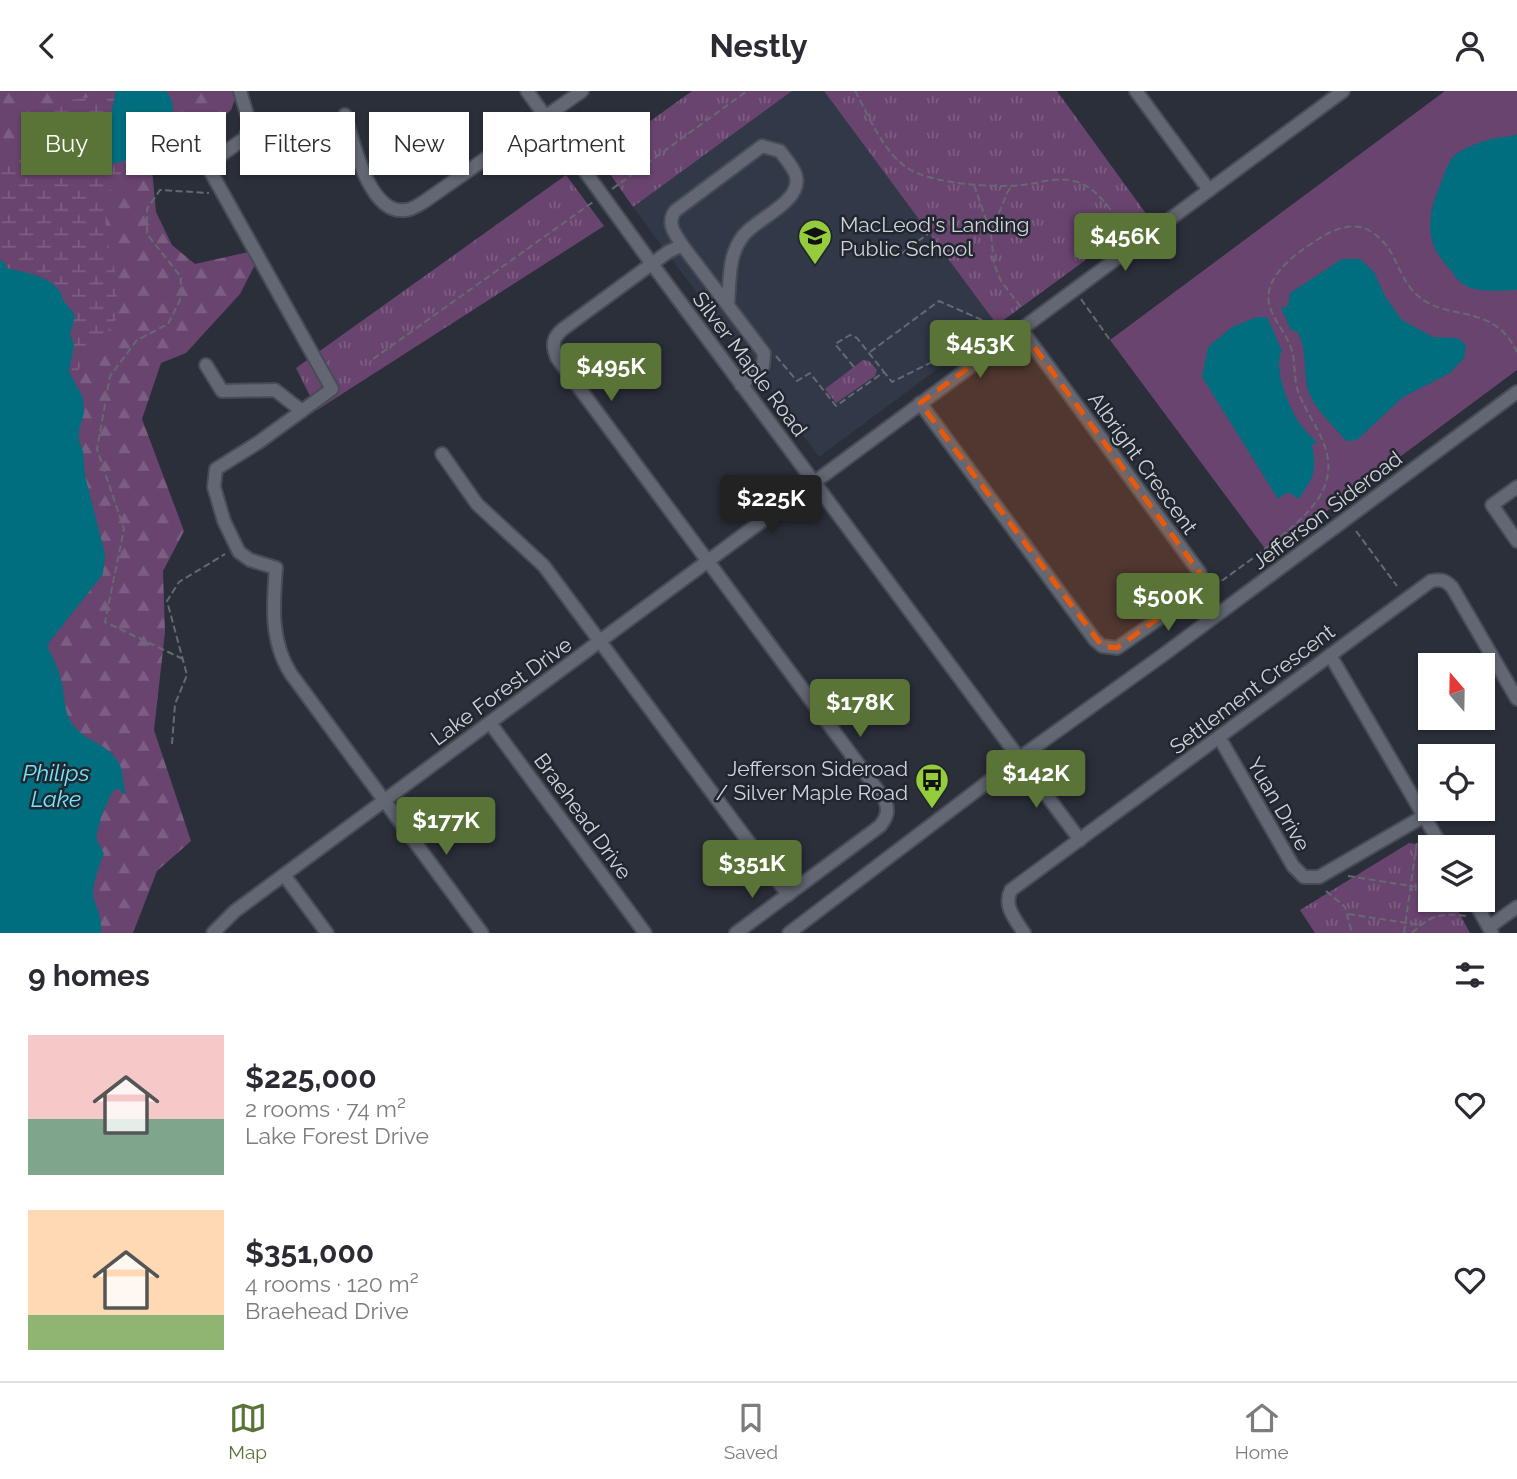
<!DOCTYPE html>
<html lang="en">
<head>
<meta charset="utf-8">
<style>
  body { margin:0; font-family:Raleway,sans-serif; background:#f7f7f7; color:#2b2b33; height:100vh; display:flex; flex-direction:column; font-size:26px; white-space:nowrap }
  * { box-sizing:border-box; margin:0 }
  p { font-size:23px; color:#7c7c81 }
  .icon { flex:none; width:38px; height:38px; fill:none; stroke:currentColor; stroke-width:2; stroke-linecap:round; stroke-linejoin:round }
  .map { position:relative; height:842px; overflow:hidden }
  .drawer { display:flex; flex-direction:column; background:#fff; flex:1 }
  .drawer>* { flex:none }
  .top-card { position:absolute; left:21px; top:21px; width:700px; height:63px; display:flex; gap:14px }
  .needle { width:46px; rotate:340deg }
  .tools { position:absolute; left:1418px; top:562px; display:grid; gap:14px }
  .tools a { display:grid; place-items:center; width:77px; height:77px; border-radius:0px; background:#fff; box-shadow:0 2px 5px #0004; font-size:35px }
  .price { position:absolute; translate:-50% -60px; padding:0 16px; border-radius:7px; background:#5a7337; color:#fff; font-size:23px; line-height:46px; filter:drop-shadow(0 2px 4px #0008) }
  .price::after { content:''; position:absolute; left:50%; top:42px; width:21px; height:16px; margin-left:-10px; background:inherit; clip-path:polygon(0 0,100% 0,50% 100%) }
  .price.selected { background:#222; color:#fff }
  ul { padding:0; list-style:none }
  li { display:flex; align-items:center; gap:21px; height:175px; padding:0 28px }
  li span { display:grid; place-items:center; flex:none; width:196px; height:140px; border-radius:0px; color:#555 }
  li>.icon { margin-inline-start:auto }
  span .icon { width:84px; height:84px; fill:#fffc; stroke-width:1 }
  li b { font-size:30px }
  h2 { display:flex; justify-content:space-between; align-items:center; height:84px; padding:0 28px; font-size:30px }
  .pill { padding:0 24px; border-radius:0px; background:#fff; box-shadow:0 2px 5px #0004; font-size:24px; line-height:63px }
  .pill.selected { background:#5a7337; color:#fff }
  header { display:flex; justify-content:space-between; align-items:center; height:91px; padding:0 28px; background:#fff; font-size:32px; font-weight:700 }
  .tab-bar { display:flex; justify-content:space-around; align-items:center; height:98px; border-top:2px solid #e1e1e2; background:#fff; font-size:19px; color:#7c7c81 }
  .tab-bar a { display:grid; justify-items:center; gap:4px }
  .tab-bar .selected { color:#5a7337 }
  .map>svg:first-child { display:block }
  .built { fill:#313848 }
  .grass { fill:#69446f }
  .forest { fill:url(#forest-firs) }
  .wetland { fill:url(#wetland-marsh) }
  .park { fill:url(#park-tufts) }
  .water { fill:#006e7e }
  .lines { fill:none; stroke-linecap:round; stroke-linejoin:round }
  .minor-casing { stroke:#484c55; stroke-width:16 }
  .path { stroke:#656972; stroke-width:2; stroke-dasharray:7 3.5; stroke-linecap:butt }
  .minor { stroke:#626773; stroke-width:12 }
  .marked { fill:#e8590c; fill-opacity:0.2; stroke:#e8590c; stroke-width:5; stroke-dasharray:14 9; stroke-linejoin:round }
  .labels { text-anchor:middle; dominant-baseline:central; stroke-width:5; stroke-linejoin:round; paint-order:stroke }
  .poi-label { font-size:21px; fill:#d0d3d9; stroke:#21262f; text-anchor:start }
  .street-label { font-size:21px; fill:#d0d3d9; stroke:#21262f }
  .water-label { font-size:23px; font-style:italic; fill:#72e8fe; stroke:#21262f }
</style>
</head>
<body>
<header><svg class="icon" aria-label="back" viewBox="0 0 24 24"><path d="M15 5l-7 7 7 7"/></svg>Nestly<svg class="icon" aria-label="person" viewBox="0 0 24 24"><circle cx="12" cy="8" r="4"/><path d="M4 21q1-7 8-7t8 7"/></svg></header>
<div class="map">
<svg width="1517" height="842" viewBox="0 0 1517 842">
  <defs>
    <pattern id="forest-firs" width="22" height="20" patternUnits="userSpaceOnUse" patternTransform="scale(1.75)"><rect width="22" height="20" fill="#69446f"/><path d="M5 1l3.5 6h-7zM16 11l3.5 6h-7z" fill="#7d5e83"/></pattern>
    <pattern id="wetland-marsh" width="20" height="14" patternUnits="userSpaceOnUse" patternTransform="scale(1.75)"><rect width="20" height="14" fill="#69446f"/><path d="M1 5h8M5 5V1M11 12h8M15 12V8" fill="none" stroke="#7d5e83"/></pattern>
    <pattern id="park-tufts" width="24" height="20" patternUnits="userSpaceOnUse" patternTransform="scale(1.75)"><rect width="24" height="20" fill="#69446f"/><path d="M3 7l-1-3M5 7V3M7 7l1-3M15 17l-1-3M17 17v-4M19 17l1-3" fill="none" stroke="#7d5e83"/></pattern>
  </defs>
  <rect width="100%" height="100%" fill="#2b2f3a"/>
  <!-- built -->
  <polygon class="built" points="792,0 824,0 997,234 819,366 633,116"/>
  <!-- grass -->
  <polygon class="grass" points="1445,0 1517,0 1517,279 1269,463 1110,249"/>
  <!-- forest -->
  <polygon class="forest" points="0,0 238,0 231,19 196,49 152,78 156,121 172,154 195,173 253,160 259,166 240,203 186,262 161,272 142,328 184,440 163,480 165,541 154,639 191,750 157,780 133,842 99,842 83,776 55,619 0,175"/>
  <!-- wetland -->
  <polygon class="wetland" points="98,5 123,9 147,22 156,49 105,104 106,144 115,181 118,226 66,295 0,175 0,76 11,68 29,38 71,9"/>
  <!-- park -->
  <g class="park">
    <polygon points="692,0 792,0 633,116 599,67"/>
    <polygon points="824,0 1057,0 1147,124 997,234"/>
    <polygon points="566,84 604,135 317,319 296,277"/>
    <polygon points="863,269 869,270 877,279 875,285 836,312 825,298"/>
    <polygon points="1409,752 1423,754 1430,766 1430,808 1452,809 1470,842 1315,842 1300,819"/>
  </g>
  <!-- water -->
  <g class="water">
    <path d="M116,0H166L172,10L173,20C157,32 148,51 134,65C123,76 81,75 66,71C55,68 46,63 36,57L44,31L51,30L93,45C111,38 112,17 116,0Z"/>
    <path d="M1517,43V199C1501,199 1477,203 1463,193C1458,190 1453,182 1449,177C1423,150 1427,124 1441,92C1444,84 1447,74 1452,67C1461,57 1483,50 1496,47C1504,45 1509,47 1517,43Z"/>
    <path d="M1342,168H1360L1374,181L1385,205L1402,229L1433,246L1457,247L1466,254L1464,267L1450,282L1403,306L1357,349L1346,350C1335,336 1318,322 1311,306C1301,287 1309,258 1297,241L1291,239L1281,217L1288,215L1290,202Z"/>
    <path d="M0,169L3,170L7,177C25,182 49,184 60,201C62,204 62,209 65,212C69,217 72,219 75,225L70,244L74,253L69,281L83,307L84,322L79,339V350L83,360L85,385L105,463L103,483L47,554C52,565 58,577 61,589C65,603 63,618 71,631C84,652 105,649 119,672C124,681 122,692 126,703L122,702L119,697L112,701L101,726L96,747L104,763C100,770 93,794 93,802C94,815 103,824 101,842H0Z"/>
    <path d="M1257,226H1267L1282,260C1272,276 1289,315 1298,330C1303,338 1311,345 1317,352L1312,354C1317,380 1314,387 1298,408L1288,401L1278,408L1202,286L1208,256L1232,236Z"/>
  </g>
  <g class="lines">
    <!-- minor casing -->
    <g class="minor-casing">
      <g id="minor">
        <path d="M240,0L250,33L245,47L207,74L332,298L259,351L216,378L214,396L224,430L239,461L250,469L276,477C273,514 270,550 291,583L482,842"/>
        <polyline points="527,0 652,173 1080,749"/>
        <polyline points="1136,0 1209,99"/>
        <path d="M345,24C353,50 369,124 405,119C412,119 420,113 425,110L582,0"/>
        <path d="M682,154C675,142 666,133 675,120L762,55L780,60C785,67 792,75 795,82C806,110 756,127 743,145C728,164 730,189 728,212"/>
        <polyline points="206,274 222,300 275,299 302,320"/>
        <path d="M920,312L1095,549L1102,555L1117,557L1190,506C1197,498 1200,493 1200,482L1021,238"/>
        <polyline points="442,363 477,413 544,475 788,804"/>
        <polyline points="1517,396 1492,414 1517,450"/>
        <polyline points="1330,564 1442,756"/>
        <polyline points="490,632 645,842"/>
        <polyline points="1219,646 1293,775 1304,786 1319,786 1424,725"/>
        <polyline points="284,784 327,842"/>
        <polyline points="1473,808 1492,842"/>
        <polyline points="1489,836 1517,816"/>
        <polyline points="213,842 235,820 1343,0"/>
        <path d="M736,842L880,735C887,726 889,720 885,709L557,267C552,255 552,247 563,238L668,161L682,154L764,262L763,275L741,294"/>
        <polyline points="789,842 1018,668 1163,564 1517,301"/>
        <path d="M1024,842C1015,828 1003,815 1011,799L1431,490C1441,488 1445,489 1452,496L1517,608"/>
      </g>
    </g>
    <!-- path -->
    <g class="path">
      <path d="M855,0C869,25 882,59 906,76C930,93 993,97 1022,94C1042,92 1059,84 1080,92C1101,100 1114,125 1127,142"/>
      <polyline points="974,94 991,143 994,173 1001,190 1023,219"/>
      <polyline points="612,98 747,0"/>
      <polyline points="991,142 1007,102 1011,96"/>
      <polyline points="901,163 941,133"/>
      <polyline points="1081,208 1110,249"/>
      <polyline points="870,261 939,210 998,236"/>
      <polyline points="776,265 797,290 810,282 836,315 884,281 892,291 940,267 950,272"/>
      <polyline points="373,268 593,111"/>
      <polyline points="854,276 835,253 850,244 857,247 884,281"/>
      <polyline points="1356,440 1397,495"/>
      <path d="M1211,490L1223,489C1252,467 1311,429 1324,397C1339,360 1312,335 1299,303C1293,289 1296,271 1291,257C1286,243 1276,232 1271,219C1257,186 1302,158 1325,144C1337,137 1357,131 1370,140C1396,156 1395,178 1412,199C1442,234 1492,208 1517,261"/>
      <polyline points="183,568 105,531 124,438 97,358 110,285 137,249 168,233 180,209 181,186 147,143 147,118 160,99 209,102"/>
      <polyline points="172,653 175,613 187,584 167,510 179,491 225,463"/>
      <polyline points="1348,785 1430,798"/>
      <polyline points="1326,800 1345,816 1352,842"/>
      <polyline points="1348,823 1420,834"/>
      <polyline points="1404,842 1417,750"/>
      <path d="M1412,842C1432,823 1441,822 1467,825"/>
    </g>
    <!-- minor -->
    <use href="#minor" class="minor"/>
  </g>
  <!-- marked area -->
  <path class="marked" d="M1021,238L1200,482L1197,499L1117,557L1102,555L920,312Z"/>
  <!-- icons -->
  <defs>
    <g id="school-pin" transform="scale(1.75)"><path d="M0 17L-7.5 6A9.5 9.5 0 1 1 7.5 6Z" fill="#94cc3c" stroke="#21262f"/><path d="M0-5L7-2L0 1L-7-2ZM-4 1L0 2.5L4 1V4Q0 6-4 4Z" fill="#111"/></g>
    <g id="bus-pin" transform="scale(1.75)"><path d="M0 17L-7.5 6A9.5 9.5 0 1 1 7.5 6Z" fill="#94cc3c" stroke="#21262f"/><path d="M-5-6H5V4H4V6H2V4H-2V6H-4V4H-5ZM-3.5-4V0h7V-4ZM-3.5 1.2v1.5H-2V1.2ZM2 1.2v1.5H3.5V1.2Z" fill="#111"/></g>
  </defs>
  <g fill-rule="evenodd">
    <use href="#school-pin" x="815" y="145"/>
    <use href="#bus-pin" x="932" y="689"/>
  </g>
  <g class="labels">
    <!-- poi labels -->
    <g class="poi-label">
      <text x="840" y="133">MacLeod's Landing<tspan x="840" dy="24">Public School</tspan></text>
      <text x="908" y="677" text-anchor="end">Jefferson Sideroad<tspan x="908" dy="24">/ Silver Maple Road</tspan></text>
    </g>
    <!-- street labels -->
    <g class="street-label">
      <text transform="translate(750 273) rotate(53)">Silver Maple Road</text>
      <text transform="translate(1143 372) rotate(54)">Albright Crescent</text>
      <text transform="translate(1327 419) rotate(-37)">Jefferson Sideroad</text>
      <text transform="translate(1252 598) rotate(-37)">Settlement Crescent</text>
      <text transform="translate(501 600) rotate(-36)">Lake Forest Drive</text>
      <text transform="translate(1279 713) rotate(60)">Yuan Drive</text>
      <text transform="translate(583 725) rotate(54)">Braehead Drive</text>
    </g>
    <!-- water labels -->
    <g class="water-label">
      <text x="56" y="681">Philips<tspan x="56" dy="26">Lake</tspan></text>
    </g>
  </g>
</svg>
<div class="tools">
<a><svg class="needle" viewBox="-14 -14 28 28"><path d="M0-13l5 13h-10z" fill="#e53935"/><path d="M0 13l5-13h-10z" fill="#7c7c81"/></svg></a>
<a><svg class="icon" aria-label="locate" viewBox="0 0 24 24"><circle cx="12" cy="12" r="6"/><path d="M12 2v4M12 18v4M2 12h4M18 12h4"/></svg></a>
<a><svg class="icon" aria-label="layers" viewBox="0 0 24 24"><path d="M12 4l9 5-9 5-9-5zM3 14l9 5 9-5"/></svg></a>
</div>
<b class="price" style="left:1125px;top:182px">$456K</b>
<b class="price" style="left:980px;top:289px">$453K</b>
<b class="price" style="left:611px;top:312px">$495K</b>
<b class="price selected" style="left:771px;top:444px">$225K</b>
<b class="price" style="left:1168px;top:542px">$500K</b>
<b class="price" style="left:860px;top:648px">$178K</b>
<b class="price" style="left:1036px;top:719px">$142K</b>
<b class="price" style="left:446px;top:766px">$177K</b>
<b class="price" style="left:752px;top:809px">$351K</b>
<div class="top-card">
<a class="pill selected">Buy</a>
<a class="pill">Rent</a>
<a class="pill">Filters</a>
<a class="pill">New</a>
<a class="pill">Apartment</a>
</div>
</div>
<section class="drawer">
<h2>9 homes<svg class="icon" aria-label="filters" viewBox="0 0 24 24"><path d="M4 7h16M4 17h16"/><circle cx="9" cy="7" r="2"/><circle cx="15" cy="17" r="2"/></svg></h2>
<ul>
<li><span style="background:linear-gradient(#f6c9c9 60%,#7fa58c 0)"><svg class="icon" aria-label="home" viewBox="0 0 24 24"><path d="M3 11l9-7 9 7M6 9v11h12V9"/></svg></span><div><b>$225,000</b><p>2 rooms · 74 m²</p><p>Lake Forest Drive</p></div><svg class="icon" aria-label="heart" viewBox="0 0 24 24"><path d="M12 20l-8-8c-3-5 5-10 8-4 3-6 11-1 8 4z"/></svg></li>
<li><span style="background:linear-gradient(#ffd9b3 75%,#8fb573 0)"><svg class="icon" aria-label="home" viewBox="0 0 24 24"><path d="M3 11l9-7 9 7M6 9v11h12V9"/></svg></span><div><b>$351,000</b><p>4 rooms · 120 m²</p><p>Braehead Drive</p></div><svg class="icon" aria-label="heart" viewBox="0 0 24 24"><path d="M12 20l-8-8c-3-5 5-10 8-4 3-6 11-1 8 4z"/></svg></li>
</ul>
</section>
<nav class="tab-bar">
<a class="selected"><svg class="icon" aria-label="map" viewBox="0 0 24 24"><path d="M3 6l6-2 6 2 6-2v14l-6 2-6-2-6 2zM9 4v14M15 6v14"/></svg>Map</a>
<a><svg class="icon" aria-label="saved" viewBox="0 0 24 24"><path d="M7 4h10v16l-5-4-5 4z"/></svg>Saved</a>
<a><svg class="icon" aria-label="home" viewBox="0 0 24 24"><path d="M3 11l9-7 9 7M6 9v11h12V9"/></svg>Home</a>
</nav>
</body>
</html>
